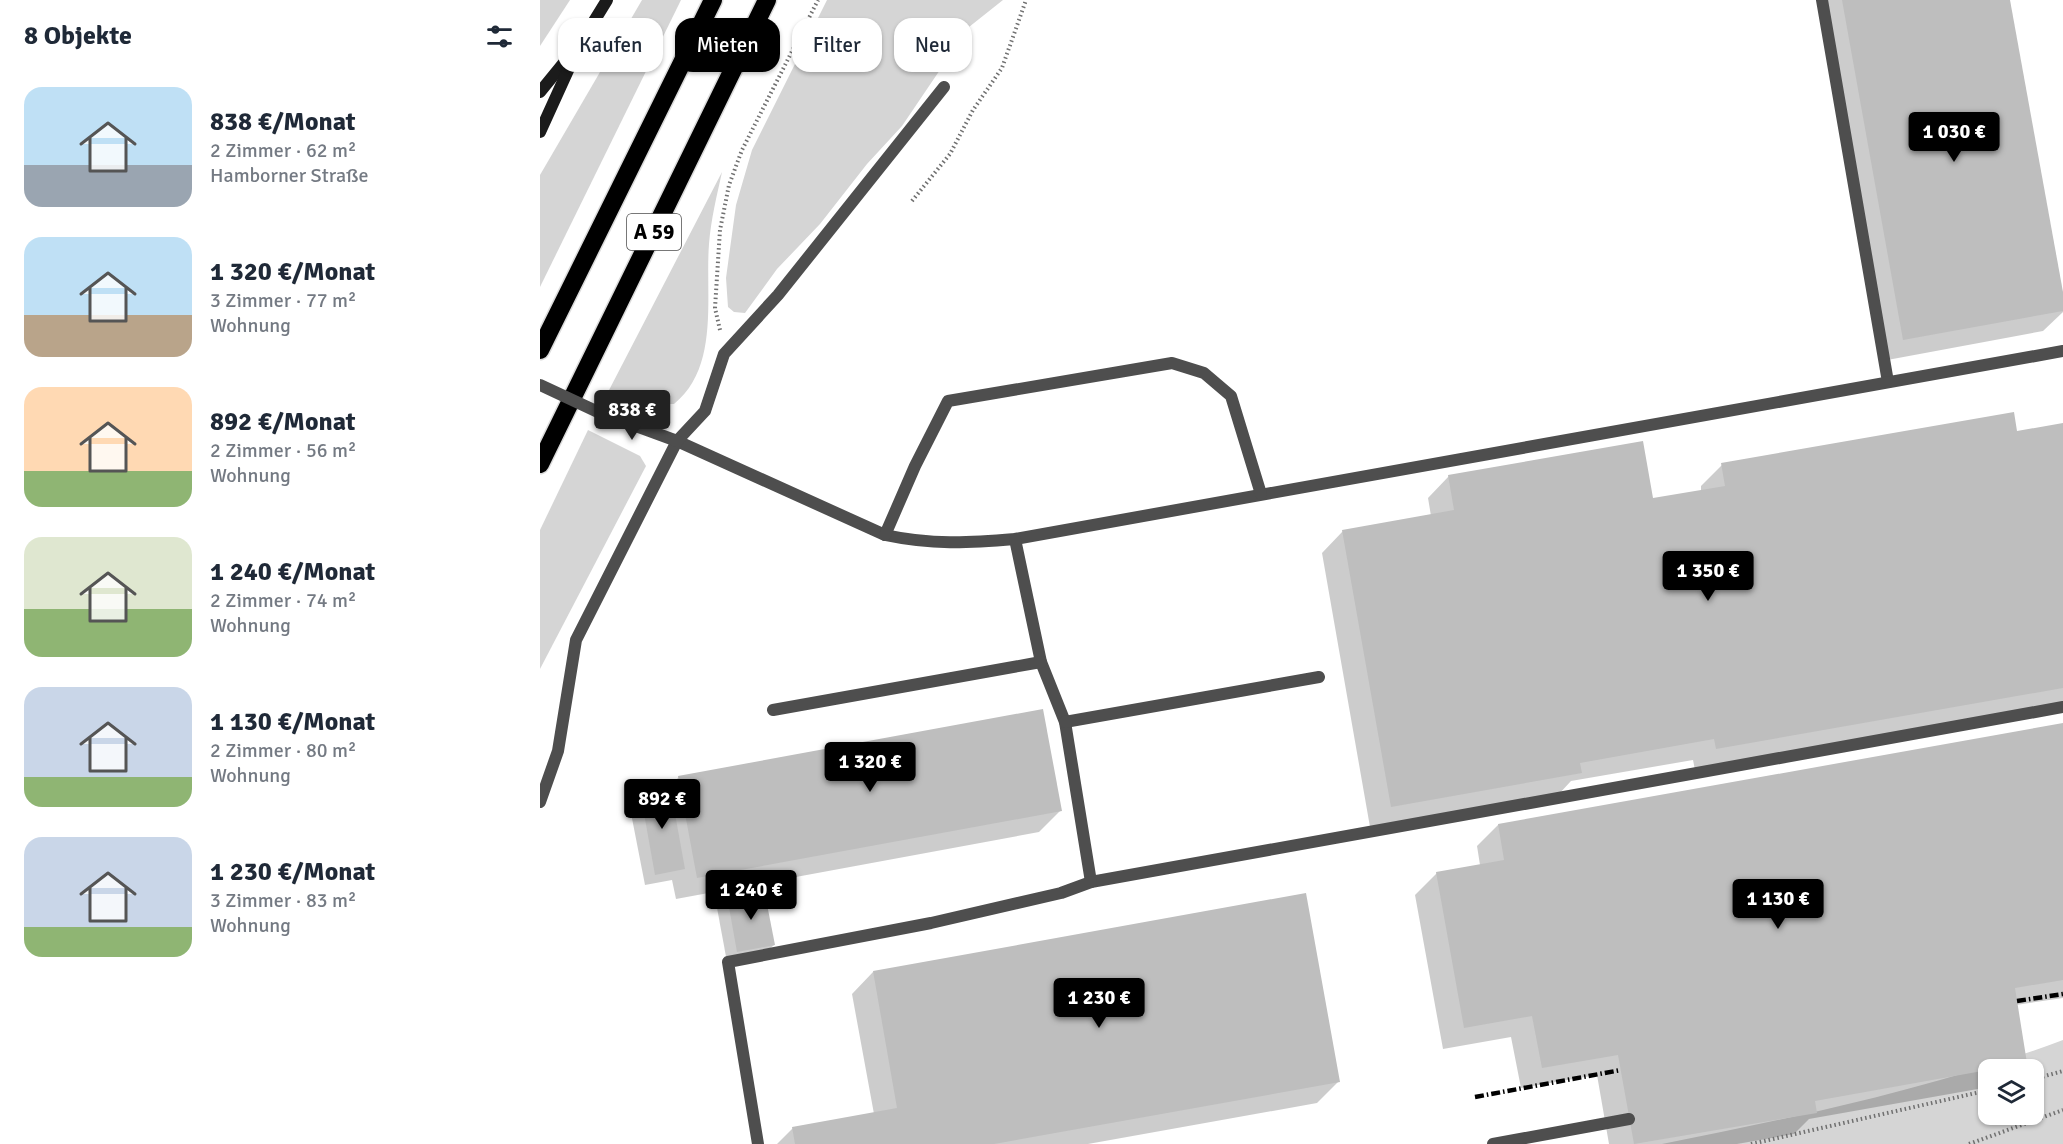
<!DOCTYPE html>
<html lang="de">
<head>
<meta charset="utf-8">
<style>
  body { margin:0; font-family:Signika,sans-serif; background:#f2f2f3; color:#1f2937; height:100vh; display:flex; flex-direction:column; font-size:22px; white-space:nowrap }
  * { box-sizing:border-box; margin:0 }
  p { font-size:20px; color:#747a83 }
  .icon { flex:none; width:33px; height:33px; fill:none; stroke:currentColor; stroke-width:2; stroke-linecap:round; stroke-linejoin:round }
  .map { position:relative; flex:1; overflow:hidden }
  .sheet { display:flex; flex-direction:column; background:#fff; width:540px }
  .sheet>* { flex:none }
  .hud { position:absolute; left:18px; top:18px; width:570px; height:54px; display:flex; gap:12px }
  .buttons { position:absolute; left:1438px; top:1059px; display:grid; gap:12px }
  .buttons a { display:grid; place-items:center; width:66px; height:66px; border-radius:12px; background:#fff; box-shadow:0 2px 4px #0004; font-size:30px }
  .price { position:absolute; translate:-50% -51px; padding:0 14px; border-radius:6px; background:#000; color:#fff; font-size:20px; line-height:39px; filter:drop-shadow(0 2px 3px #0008) }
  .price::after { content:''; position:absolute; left:50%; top:36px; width:18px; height:14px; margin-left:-9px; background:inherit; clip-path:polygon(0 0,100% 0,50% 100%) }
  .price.active { background:#222; color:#fff }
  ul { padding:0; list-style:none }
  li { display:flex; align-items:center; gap:18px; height:150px; padding:0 24px }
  li span { display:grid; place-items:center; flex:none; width:168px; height:120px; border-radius:18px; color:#555 }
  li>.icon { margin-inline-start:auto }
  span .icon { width:72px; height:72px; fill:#fffc; stroke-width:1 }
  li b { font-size:26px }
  h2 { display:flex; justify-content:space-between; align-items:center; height:72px; padding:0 24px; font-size:26px }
  .tag { padding:0 21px; border-radius:18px; background:#fff; box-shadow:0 2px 4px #0004; font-size:21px; line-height:54px }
  .tag.active { background:#000; color:#fff }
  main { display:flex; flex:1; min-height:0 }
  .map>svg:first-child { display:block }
  .green { fill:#d5d5d5; fill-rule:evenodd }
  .shadow { fill:#0003 }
  .building { fill:#bebebe }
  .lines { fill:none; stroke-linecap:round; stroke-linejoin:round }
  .highway-casing { stroke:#dbdbdb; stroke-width:21 }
  .path { stroke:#707070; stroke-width:4; stroke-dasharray:1.5 3; stroke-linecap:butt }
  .lane { stroke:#4e4e4e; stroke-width:12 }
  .street { stroke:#4e4e4e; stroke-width:12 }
  .secondary { stroke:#1b1b1b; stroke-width:12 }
  .highway { stroke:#000; stroke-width:18 }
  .rail { stroke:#000; stroke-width:4.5; stroke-dasharray:9 3 1.5 3; stroke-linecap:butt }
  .street-bridge { stroke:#4e4e4e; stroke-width:12 }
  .labels { text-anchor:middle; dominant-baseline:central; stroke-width:4.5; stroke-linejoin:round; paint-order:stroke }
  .shield { fill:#fff; stroke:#4c4c4c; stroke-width:1.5 }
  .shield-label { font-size:21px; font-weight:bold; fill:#000 }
</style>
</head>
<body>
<main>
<section class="sheet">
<h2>8 Objekte<svg class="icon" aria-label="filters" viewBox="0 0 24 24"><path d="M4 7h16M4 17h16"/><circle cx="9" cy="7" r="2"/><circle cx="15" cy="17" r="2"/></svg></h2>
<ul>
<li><span style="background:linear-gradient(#bfe0f5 65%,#9aa5b1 0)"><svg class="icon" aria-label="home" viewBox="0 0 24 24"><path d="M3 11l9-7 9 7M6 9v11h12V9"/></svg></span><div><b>838 €/Monat</b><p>2 Zimmer · 62 m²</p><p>Hamborner Straße</p></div></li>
<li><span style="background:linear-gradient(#bfe0f5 65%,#b9a48a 0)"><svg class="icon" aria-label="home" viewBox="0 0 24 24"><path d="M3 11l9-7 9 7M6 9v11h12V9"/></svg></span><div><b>1 320 €/Monat</b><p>3 Zimmer · 77 m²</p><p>Wohnung</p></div></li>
<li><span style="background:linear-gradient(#ffd9b3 70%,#8fb573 0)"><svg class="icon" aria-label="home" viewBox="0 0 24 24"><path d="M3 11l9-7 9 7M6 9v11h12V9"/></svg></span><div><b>892 €/Monat</b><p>2 Zimmer · 56 m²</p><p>Wohnung</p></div></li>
<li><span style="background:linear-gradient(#dfe7d0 60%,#8fb573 0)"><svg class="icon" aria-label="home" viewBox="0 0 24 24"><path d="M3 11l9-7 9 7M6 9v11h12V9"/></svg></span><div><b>1 240 €/Monat</b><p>2 Zimmer · 74 m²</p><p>Wohnung</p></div></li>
<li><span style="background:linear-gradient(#c9d6e8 75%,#8fb573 0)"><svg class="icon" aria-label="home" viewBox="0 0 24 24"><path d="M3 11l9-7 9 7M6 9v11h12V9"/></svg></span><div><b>1 130 €/Monat</b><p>2 Zimmer · 80 m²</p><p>Wohnung</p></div></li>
<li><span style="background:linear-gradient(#c9d6e8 75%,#8fb573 0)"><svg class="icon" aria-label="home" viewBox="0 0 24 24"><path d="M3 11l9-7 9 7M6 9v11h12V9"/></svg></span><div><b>1 230 €/Monat</b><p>3 Zimmer · 83 m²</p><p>Wohnung</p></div></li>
</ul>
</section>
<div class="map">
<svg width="1523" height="1144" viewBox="0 0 1523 1144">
  <rect width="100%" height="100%" fill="#fff"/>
  <!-- green -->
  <g class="green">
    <polygon points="0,0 30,0 0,46"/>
    <polygon points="102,0 141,0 0,287 0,175"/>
    <polygon points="287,0 463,0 429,27 362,126 327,164 280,224 237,269 205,313 194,312 188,307 186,278 196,205 212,150"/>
    <path d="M182,172C177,195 171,219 169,244C165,296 180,367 134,404C109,404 90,406 67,394Z"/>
    <polygon points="48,430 100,456 106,466 0,669 0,530"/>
    <path d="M1523,1040V1144H1122C1258,1117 1394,1088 1523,1040ZM1449,1070H1494V1114H1449Z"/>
  </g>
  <!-- shadow -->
  <g class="shadow">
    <polygon points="1277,0 1469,0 1523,300 1523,312 1503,331 1342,361"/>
    <polygon points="1523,425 1523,705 1155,770 1153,760 1031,781 1019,794 830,827 782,553 803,531 891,516 888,498 909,476 1112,500 1161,491 1161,486 1182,465 1476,433"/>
    <polygon points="1523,725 1523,998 1476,1005 1485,1063 1478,1070 1449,1070 1449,1087 1269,1119 1254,1134 1197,1144 1069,1144 1057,1075 981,1088 971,1037 903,1049 875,895 897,873 940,865 937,846 958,825"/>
    <polygon points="139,777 521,810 499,832 136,899 132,880 105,885 89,803 100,793 129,787"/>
    <polygon points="188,898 234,945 223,955 187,962 177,908"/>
    <polygon points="333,972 798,1082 777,1103 548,1144 237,1144 253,1128 334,1114 312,994"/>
  </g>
  <!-- building -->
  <g class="building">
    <polygon points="1302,0 1470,0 1523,292 1523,311 1363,340"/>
    <polygon points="1474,412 1477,431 1523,423 1523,688 1176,749 1174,739 1040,763 1042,773 851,807 802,530 914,510 908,475 1103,441 1113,498 1185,486 1181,463"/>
    <polygon points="503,709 522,811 157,878 138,776"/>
    <polygon points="1523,723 1523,980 1475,988 1487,1063 1275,1101 1277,1113 1094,1144 1078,1055 1002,1068 992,1016 924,1028 896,872 964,860 958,824"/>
    <polygon points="130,786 145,869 115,875 100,791"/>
    <polygon points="224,889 235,945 197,952 187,896"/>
    <polygon points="766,893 800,1082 454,1144 255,1144 252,1127 357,1108 333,971"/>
  </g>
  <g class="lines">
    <!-- highway casing -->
    <g class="highway-casing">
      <g id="highway">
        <polyline points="0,350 173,0"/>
        <polyline points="0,464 227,0"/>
      </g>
    </g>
    <!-- path -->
    <g class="path">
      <polyline points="372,201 410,154 433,110 462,68 486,0"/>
      <polyline points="180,330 175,308 180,230 189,185 202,150 278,0"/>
      <polyline points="1494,1079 1523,1071"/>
      <polyline points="1211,1144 1449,1090"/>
      <polyline points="1429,1144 1523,1110"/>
    </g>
    <!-- lane -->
    <g class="lane">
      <polyline points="1282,0 1348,382"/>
      <path d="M137,441L345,535C392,545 428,543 475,539L1523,351"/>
      <polyline points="345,535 375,466 408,401 632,363 664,373 691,396 721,494"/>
      <polyline points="475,539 501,662 525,722 551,882 1523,707"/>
      <polyline points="233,710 501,662"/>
      <polyline points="525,722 779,677"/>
      <polyline points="0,802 18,751 36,640 137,441 165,411 184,354 238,295 404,87"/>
      <polyline points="218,1144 188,962 391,923 521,893 551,882"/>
      <polyline points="953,1144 1089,1119"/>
    </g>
    <!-- street -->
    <polyline class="street" points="58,412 137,441"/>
    <!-- secondary -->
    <g class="secondary">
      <polyline points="0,92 31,54"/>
      <polyline points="0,132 40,44 67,0"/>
    </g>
    <!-- highway -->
    <use href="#highway" class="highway"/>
    <!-- rail -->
    <g class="rail">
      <polyline points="1477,1001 1523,994"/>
      <polyline points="935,1097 1081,1070"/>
    </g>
    <!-- street-bridge -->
    <polyline class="street-bridge" points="0,385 58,412"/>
  </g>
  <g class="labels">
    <!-- shield labels -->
    <rect class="shield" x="87" y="214" width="54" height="36" rx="4.5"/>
    <g class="shield-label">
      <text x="114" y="232">A 59</text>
    </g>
  </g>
</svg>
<div class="buttons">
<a><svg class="icon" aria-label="layers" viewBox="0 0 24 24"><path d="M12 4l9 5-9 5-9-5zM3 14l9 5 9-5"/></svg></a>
</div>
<b class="price" style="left:1414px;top:163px">1 030 €</b>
<b class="price active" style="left:92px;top:441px">838 €</b>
<b class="price" style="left:1168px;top:602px">1 350 €</b>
<b class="price" style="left:330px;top:793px">1 320 €</b>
<b class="price" style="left:122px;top:830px">892 €</b>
<b class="price" style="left:211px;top:921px">1 240 €</b>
<b class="price" style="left:1238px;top:930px">1 130 €</b>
<b class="price" style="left:559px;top:1029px">1 230 €</b>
<div class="hud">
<a class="tag">Kaufen</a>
<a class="tag active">Mieten</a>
<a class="tag">Filter</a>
<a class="tag">Neu</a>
</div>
</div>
</main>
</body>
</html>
